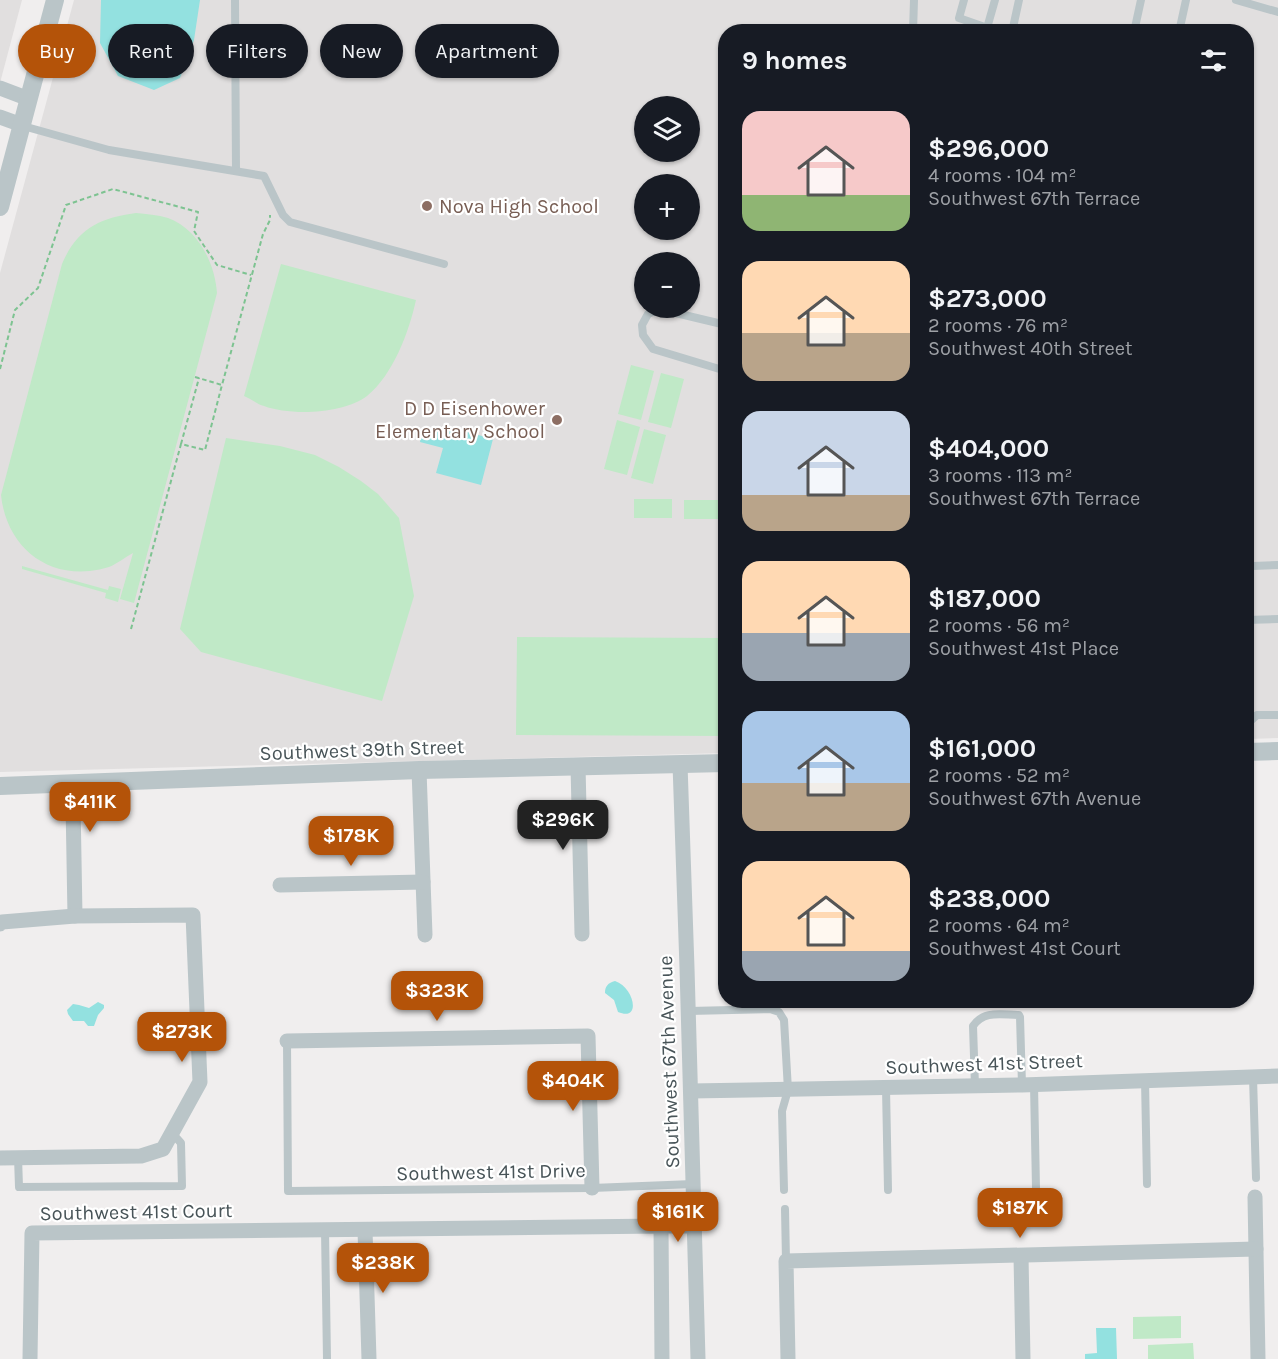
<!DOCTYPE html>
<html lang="en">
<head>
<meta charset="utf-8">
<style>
  body { margin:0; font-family:Karla,sans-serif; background:#20242c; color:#f1f3f6; height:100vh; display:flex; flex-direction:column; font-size:22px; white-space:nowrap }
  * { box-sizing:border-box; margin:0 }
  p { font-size:20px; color:#9ea1a6 }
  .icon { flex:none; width:33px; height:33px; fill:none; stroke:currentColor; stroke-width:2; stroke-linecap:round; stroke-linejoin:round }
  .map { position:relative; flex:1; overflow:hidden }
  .details { position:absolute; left:718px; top:24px; width:536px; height:984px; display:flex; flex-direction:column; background:#171b24; border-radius:24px; box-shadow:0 2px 4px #0004 }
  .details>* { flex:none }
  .guide { position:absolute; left:18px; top:24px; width:570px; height:54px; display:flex; gap:12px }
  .controls { position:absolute; left:634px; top:96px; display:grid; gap:12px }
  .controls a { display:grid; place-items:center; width:66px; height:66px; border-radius:50%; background:#171b24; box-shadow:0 2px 4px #0004; font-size:30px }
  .price { position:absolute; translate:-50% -51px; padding:0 14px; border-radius:12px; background:#b45309; color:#fff; font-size:20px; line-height:39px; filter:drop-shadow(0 2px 3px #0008) }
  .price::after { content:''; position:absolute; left:50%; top:36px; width:18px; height:14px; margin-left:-9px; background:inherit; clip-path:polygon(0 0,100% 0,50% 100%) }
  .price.active { background:#222; color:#fff }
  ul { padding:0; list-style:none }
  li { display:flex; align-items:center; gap:18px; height:150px; padding:0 24px }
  li span { display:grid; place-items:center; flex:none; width:168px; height:120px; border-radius:18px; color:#555 }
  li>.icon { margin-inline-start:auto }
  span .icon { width:72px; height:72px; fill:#fffc; stroke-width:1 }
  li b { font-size:26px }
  h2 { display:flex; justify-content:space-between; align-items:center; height:72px; padding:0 24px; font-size:26px }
  .pill { padding:0 21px; border-radius:27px; background:#171b24; box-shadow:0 2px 4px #0004; font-size:21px; line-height:54px }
  .pill.active { background:#b45309; color:#fff }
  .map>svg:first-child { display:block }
  .education { fill:#e1dfdf; fill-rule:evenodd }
  .green { fill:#c0e9c7 }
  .water { fill:#93e1e0 }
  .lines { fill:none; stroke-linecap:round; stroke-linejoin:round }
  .path { stroke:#7dc391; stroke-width:2; stroke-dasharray:4.5 3; stroke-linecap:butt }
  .service { stroke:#bac5c8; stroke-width:8 }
  .minor { stroke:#bac5c8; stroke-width:15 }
  .tertiary { stroke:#bac5c8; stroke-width:18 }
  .education-dot { fill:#8d6e63; stroke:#fff; stroke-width:2 }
  .labels { text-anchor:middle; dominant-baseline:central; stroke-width:4.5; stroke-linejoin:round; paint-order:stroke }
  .education-label { font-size:20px; fill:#785e54; stroke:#fff; text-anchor:start }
  .street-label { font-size:20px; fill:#485458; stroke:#fff }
</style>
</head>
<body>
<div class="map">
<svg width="1278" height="1359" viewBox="0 0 1278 1359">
  <rect width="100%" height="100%" fill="#f0eeee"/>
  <!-- education -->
  <g class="education">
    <polygon points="0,0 22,0 0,83"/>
    <path d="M74,0H1278V738L1246,739V32H726V753L0,772V273ZM645,106H690V152H645ZM645,184H690V230H645ZM645,262H690V308H645Z"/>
  </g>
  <!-- green -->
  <g class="green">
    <path d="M136,213C146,214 158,215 168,218C198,229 215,263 217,293L134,603L120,599L133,553C125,557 117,564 109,567C103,569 96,570 90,571C42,576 6,543 1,495L62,264C77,229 99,218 136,213Z"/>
    <path d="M281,264L416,300C409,332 393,375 367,396C344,414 290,416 264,406C257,404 251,399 244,396Z"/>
    <polygon points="631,365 654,371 641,420 618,414"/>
    <polygon points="661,373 684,379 671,428 648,422"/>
    <polygon points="617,420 640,427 627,475 604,469"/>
    <polygon points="644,429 666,435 653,484 631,478"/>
    <polygon points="226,438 280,446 315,455 339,467 361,481 378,494 399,518 414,596 382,701 201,652 180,629"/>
    <rect x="634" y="499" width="38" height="19"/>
    <rect x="684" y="500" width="38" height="19"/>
    <polygon points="22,566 108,590 109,586 121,589 118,602 105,598 106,593 22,569"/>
    <polygon points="517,637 726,638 726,736 516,735"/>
    <polygon points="1181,1316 1181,1338 1133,1339 1133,1317"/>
    <polygon points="1193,1343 1194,1359 1148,1359 1148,1345"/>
  </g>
  <!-- water -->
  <g class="water">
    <polygon points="101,0 200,0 194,40 180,78 154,90 118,76 100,43"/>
    <polygon points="423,427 447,433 449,427 493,439 481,485 436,473 443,448 420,442"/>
    <path d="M615,981C634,987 642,1022 618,1012L614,1000L605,993C605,986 608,983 615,981Z"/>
    <polygon points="98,1002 104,1005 104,1008 98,1015 94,1026 88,1026 84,1021 73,1021 68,1014 67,1010 73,1004 79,1005 89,1008"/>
    <polygon points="1096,1328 1116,1328 1117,1359 1085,1359 1085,1354 1097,1353"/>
  </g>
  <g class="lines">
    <!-- path -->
    <g class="path">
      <polyline points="0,369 15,310 38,288 66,205 113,189 198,212 194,231 217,265 251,275"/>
      <polyline points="195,377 222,385 263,234 270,220 270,215"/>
      <polyline points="181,444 199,378"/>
      <polyline points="131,629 181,444 205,450 222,385"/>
    </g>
    <!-- service -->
    <g class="service">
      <polyline points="235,0 236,171"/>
      <polyline points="964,0 959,18 999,32"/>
      <polyline points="1236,0 1278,12"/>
      <polyline points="987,28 995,0"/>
      <polyline points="913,32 914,0"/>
      <polyline points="1012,32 1019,0"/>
      <polyline points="1134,32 1141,0"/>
      <polyline points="1179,32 1186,0"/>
      <polyline points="23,126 109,150 264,176 283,215 290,222 444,264"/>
      <polyline points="726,325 659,309 648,314 642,325 643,335 653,349 726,371"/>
      <polyline points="1246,570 1253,566 1278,565"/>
      <polyline points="1246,620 1278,619"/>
      <polyline points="1246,725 1257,715 1278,715"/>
      <polyline points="689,1011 770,1009 779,1012 784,1020 788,1090 782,1111 784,1190"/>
      <polyline points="287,1041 288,1191 592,1188 693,1184"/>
      <polyline points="1253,1077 1256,1178"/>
      <polyline points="1145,1080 1147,1184"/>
      <polyline points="1034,1084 1036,1189"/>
      <path d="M975,1086L973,1026C984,1010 1001,1015 1019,1015L1020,1017L1022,1085"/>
      <polyline points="886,1088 888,1190"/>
      <polyline points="18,1157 19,1187 182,1186 181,1143 172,1133"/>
      <polyline points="785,1209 786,1261"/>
      <polyline points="325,1230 327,1359"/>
    </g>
    <!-- minor -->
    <g class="minor">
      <polyline points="0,88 29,99"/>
      <polyline points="0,117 22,125"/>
      <polyline points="680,764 687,968 698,1359"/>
      <polyline points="578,766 582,934"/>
      <polyline points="419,770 425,935"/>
      <polyline points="280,885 423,882"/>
      <polyline points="75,916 73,802 79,783"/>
      <polyline points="0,924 2,922 75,916 193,915 200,1082 163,1149 141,1156 0,1158"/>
      <polyline points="287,1041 588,1036 592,1188"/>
      <polyline points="691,1091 1022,1085 1278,1076"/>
      <polyline points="1255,1197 1258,1359"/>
      <polyline points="661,1226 694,1226"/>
      <polyline points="365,1230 369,1359"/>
      <polyline points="1021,1256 1023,1359"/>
      <polyline points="30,1359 32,1233 661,1226 662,1359"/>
      <polyline points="788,1359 786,1261 1256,1249"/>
    </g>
    <!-- tertiary -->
    <g class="tertiary">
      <polyline points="0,207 55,0"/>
      <polyline points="1246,752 1278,751"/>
      <polyline points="0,786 419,770 726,763"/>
    </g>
  </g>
  <!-- markers -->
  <g class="education-dot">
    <circle cx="427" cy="206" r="6"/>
    <circle cx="557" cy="420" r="6"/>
  </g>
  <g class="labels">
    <!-- education labels -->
    <g class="education-label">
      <text x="439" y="206">Nova High School</text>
      <text x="545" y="408" text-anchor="end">D D Eisenhower<tspan x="545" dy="23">Elementary School</tspan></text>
    </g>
    <!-- street labels -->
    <g class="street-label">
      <text transform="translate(362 750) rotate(-2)">Southwest 39th Street</text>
      <text transform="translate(669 1062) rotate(-92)">Southwest 67th Avenue</text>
      <text transform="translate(984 1064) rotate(-2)">Southwest 41st Street</text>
      <text transform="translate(491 1172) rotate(-1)">Southwest 41st Drive</text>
      <text transform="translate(136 1212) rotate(-1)">Southwest 41st Court</text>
    </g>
  </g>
</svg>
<div class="controls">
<a><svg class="icon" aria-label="layers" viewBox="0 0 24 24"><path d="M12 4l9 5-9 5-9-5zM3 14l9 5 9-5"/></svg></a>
<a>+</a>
<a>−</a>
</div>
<b class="price" style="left:90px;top:833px">$411K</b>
<b class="price active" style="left:563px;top:851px">$296K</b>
<b class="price" style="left:351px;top:867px">$178K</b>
<b class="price" style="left:437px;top:1022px">$323K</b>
<b class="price" style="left:182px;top:1063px">$273K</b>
<b class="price" style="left:573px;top:1112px">$404K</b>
<b class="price" style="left:1020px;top:1239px">$187K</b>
<b class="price" style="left:678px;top:1243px">$161K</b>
<b class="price" style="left:383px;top:1294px">$238K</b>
<div class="guide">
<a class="pill active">Buy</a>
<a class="pill">Rent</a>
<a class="pill">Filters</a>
<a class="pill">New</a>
<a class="pill">Apartment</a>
</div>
<section class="details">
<h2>9 homes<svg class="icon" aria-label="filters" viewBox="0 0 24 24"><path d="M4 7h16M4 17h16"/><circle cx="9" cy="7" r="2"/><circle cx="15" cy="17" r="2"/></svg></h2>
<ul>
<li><span style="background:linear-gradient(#f6c9c9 70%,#8fb573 0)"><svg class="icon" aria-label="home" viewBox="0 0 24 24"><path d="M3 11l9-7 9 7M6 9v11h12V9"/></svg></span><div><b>$296,000</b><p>4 rooms · 104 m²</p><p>Southwest 67th Terrace</p></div></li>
<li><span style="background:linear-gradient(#ffd9b3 60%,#b9a48a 0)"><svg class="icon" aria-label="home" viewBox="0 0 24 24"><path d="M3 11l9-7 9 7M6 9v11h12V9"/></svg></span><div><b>$273,000</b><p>2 rooms · 76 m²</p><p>Southwest 40th Street</p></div></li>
<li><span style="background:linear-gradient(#c9d6e8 70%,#b9a48a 0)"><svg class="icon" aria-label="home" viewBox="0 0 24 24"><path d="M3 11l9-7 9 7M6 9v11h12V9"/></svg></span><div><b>$404,000</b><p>3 rooms · 113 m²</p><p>Southwest 67th Terrace</p></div></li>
<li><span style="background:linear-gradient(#ffd9b3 60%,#9aa5b1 0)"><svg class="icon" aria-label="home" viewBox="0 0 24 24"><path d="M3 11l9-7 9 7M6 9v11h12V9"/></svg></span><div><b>$187,000</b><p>2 rooms · 56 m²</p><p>Southwest 41st Place</p></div></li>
<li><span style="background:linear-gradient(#a9c7e8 60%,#b9a48a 0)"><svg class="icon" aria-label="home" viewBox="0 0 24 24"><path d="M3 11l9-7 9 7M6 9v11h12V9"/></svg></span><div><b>$161,000</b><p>2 rooms · 52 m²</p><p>Southwest 67th Avenue</p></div></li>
<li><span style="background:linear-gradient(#ffd9b3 75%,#9aa5b1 0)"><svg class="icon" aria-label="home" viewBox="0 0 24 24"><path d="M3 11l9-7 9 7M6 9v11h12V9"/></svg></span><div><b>$238,000</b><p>2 rooms · 64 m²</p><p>Southwest 41st Court</p></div></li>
</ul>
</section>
</div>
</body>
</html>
